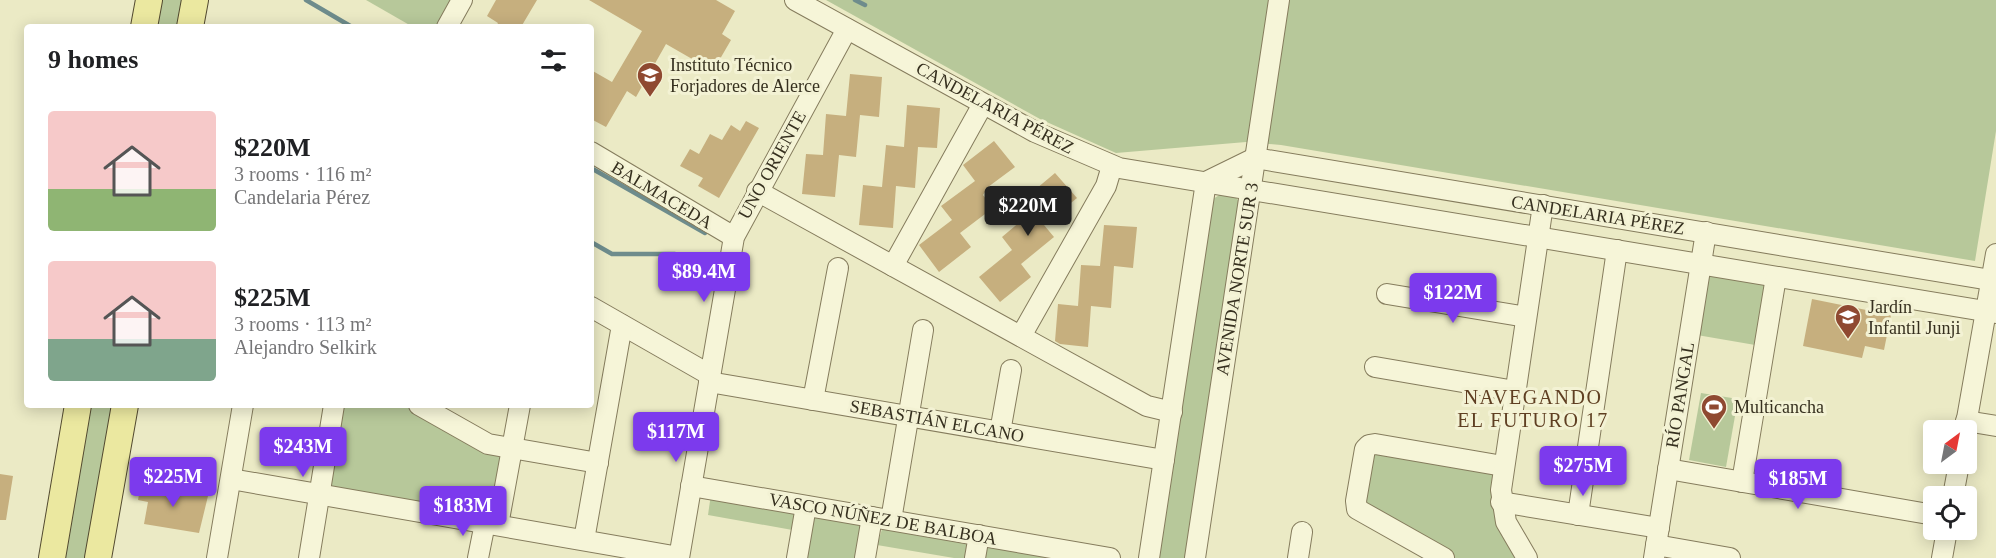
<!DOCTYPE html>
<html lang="en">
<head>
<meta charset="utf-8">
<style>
  body { margin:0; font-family:Georgia,serif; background:#f2f2f2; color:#202124; height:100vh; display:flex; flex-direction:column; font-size:22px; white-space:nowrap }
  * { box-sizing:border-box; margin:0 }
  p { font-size:20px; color:#757577 }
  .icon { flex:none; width:33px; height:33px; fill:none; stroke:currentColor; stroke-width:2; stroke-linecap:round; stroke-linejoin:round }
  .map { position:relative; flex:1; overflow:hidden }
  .sheet { position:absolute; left:24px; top:24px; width:570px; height:384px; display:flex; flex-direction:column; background:#fff; border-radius:6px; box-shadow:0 3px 15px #0003 }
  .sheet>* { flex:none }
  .needle { width:39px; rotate:32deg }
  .controls { position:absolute; left:1923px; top:420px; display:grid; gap:12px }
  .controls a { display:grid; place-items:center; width:54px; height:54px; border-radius:6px; background:#fff; box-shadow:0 3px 15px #0003; font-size:30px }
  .price { position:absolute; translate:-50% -51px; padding:0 14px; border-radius:6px; background:#7c3aed; color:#fff; font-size:20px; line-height:39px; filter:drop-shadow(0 2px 3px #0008) }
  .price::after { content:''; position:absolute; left:50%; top:36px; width:18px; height:14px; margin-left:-9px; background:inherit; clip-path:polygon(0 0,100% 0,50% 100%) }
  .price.current { background:#222; color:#fff }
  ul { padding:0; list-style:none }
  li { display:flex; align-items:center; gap:18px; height:150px; padding:0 24px }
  li span { display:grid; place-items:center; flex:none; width:168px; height:120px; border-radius:6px; color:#555 }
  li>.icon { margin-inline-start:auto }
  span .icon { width:72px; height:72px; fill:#fffc; stroke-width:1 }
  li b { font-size:26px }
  h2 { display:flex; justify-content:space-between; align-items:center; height:72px; padding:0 24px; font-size:26px }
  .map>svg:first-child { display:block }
  .green { fill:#b7c89a }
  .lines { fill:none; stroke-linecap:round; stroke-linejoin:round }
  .stream { stroke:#6e8c8c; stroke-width:4.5 }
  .building { fill:#c6af7e }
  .minor-casing { stroke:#857c5d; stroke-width:22 }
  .major-casing { stroke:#534a30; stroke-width:28 }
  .minor { stroke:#f6f5d8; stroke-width:20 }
  .major { stroke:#ebe8a0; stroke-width:26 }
  .labels { text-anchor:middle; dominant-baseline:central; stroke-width:6; stroke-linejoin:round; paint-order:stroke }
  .poi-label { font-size:18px; fill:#36301f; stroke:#f3f2d4; text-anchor:start }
  .street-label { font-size:18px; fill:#36301f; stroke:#f3f2d4 }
  .neighbourhood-label { font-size:20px; letter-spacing:1.5px; fill:#5f3f22; stroke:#f3f2d4 }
</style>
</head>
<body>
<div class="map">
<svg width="1996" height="558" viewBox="0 0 1996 558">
  <rect width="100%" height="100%" fill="#ebeac5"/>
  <!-- green -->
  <g class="green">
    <polygon points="156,0 188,0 183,27 151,27"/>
    <polygon points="366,0 451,0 436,27 413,27"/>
    <polygon points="826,0 1996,0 1996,131 1975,261 1281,145 1246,142 1116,153 1040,119"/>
    <polygon points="1221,194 1235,196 1240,203 1188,558 1157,558 1213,199"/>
    <polygon points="1713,275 1763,283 1768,286 1761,346 1697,335 1708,276"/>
    <polygon points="1701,393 1738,399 1726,467 1689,460"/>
    <polygon points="86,405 115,405 88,558 59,558"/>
    <polygon points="344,405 410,405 505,452 495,517 328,489"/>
    <polygon points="1372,451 1494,474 1519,558 1453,558 1366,509 1367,458"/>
    <polygon points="711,494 797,511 798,531 708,515"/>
    <polygon points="807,516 863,522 859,558 800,558"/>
    <polygon points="883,526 969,539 970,558 954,558 877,545"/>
    <polygon points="980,546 1051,555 1052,558 978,558"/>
  </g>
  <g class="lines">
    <!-- stream -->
    <g class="stream">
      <polyline points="306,0 352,27"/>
      <polyline points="855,0 865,5"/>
      <polyline points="591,168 705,233"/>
      <polyline points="591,242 612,254 675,254"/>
    </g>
  </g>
  <!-- building -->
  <g class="building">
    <polygon points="496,0 537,0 521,27 496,27 498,23 487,16"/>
    <polygon points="589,0 716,0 735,11 722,34 731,40 713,71 666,44 636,97 627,91 606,127 591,119 591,70 612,82 642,31"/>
    <polygon points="850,74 882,77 879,117 860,115 856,157 839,155 835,197 802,194 806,154 823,155 826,114 846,116"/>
    <polygon points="907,105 940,108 937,148 918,147 915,188 896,186 893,228 859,225 863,185 882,187 886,145 904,147"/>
    <polygon points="746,121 759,128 719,198 698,186 703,178 680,166 690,149 699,154 710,134 722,140 731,125 740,131"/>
    <polygon points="994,141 1015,167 988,187 983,195 993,208 960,233 971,247 939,272 919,245 952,220 941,206 975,181 963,165"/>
    <polygon points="1055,173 1077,198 1044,225 1054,237 1021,264 1031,277 1000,302 979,277 1012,250 1002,237 1034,210 1024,199"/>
    <polygon points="1104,225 1137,227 1133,268 1114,266 1111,308 1091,306 1088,347 1060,344 1055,341 1058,304 1078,306 1081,265 1100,266"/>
    <polygon points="1812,299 1891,315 1884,350 1865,346 1862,358 1803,346"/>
    <polygon points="0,474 13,476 6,520 0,520"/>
    <polygon points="141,484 208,496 199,533 144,524 148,502 138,500"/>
  </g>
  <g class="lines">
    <!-- minor casing -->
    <g class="minor-casing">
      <g id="minor">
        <polyline points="795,0 1035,132 1119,168 1996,313"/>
        <polyline points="447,27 462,0"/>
        <polyline points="591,152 734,237"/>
        <polyline points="757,191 1147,406 1172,412"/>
        <polyline points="893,266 983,104"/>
        <polyline points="1387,294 1526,317"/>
        <polyline points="591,307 710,375"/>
        <polyline points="1021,336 1106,186 1112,166"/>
        <polyline points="1375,367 1515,391"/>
        <polyline points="709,382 1164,460"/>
        <polyline points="813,400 838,268"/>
        <polyline points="419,405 488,444 598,463"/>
        <polyline points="1966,421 1996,426"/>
        <polyline points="1965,430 1996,254"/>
        <polyline points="1000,432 1011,370"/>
        <polyline points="1668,469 1934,515"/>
        <polyline points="231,479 679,557"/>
        <polyline points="1742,482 1776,277"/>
        <polyline points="691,486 1110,558"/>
        <polyline points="1953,496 1959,464"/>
        <polyline points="1501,502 1659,528"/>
        <polyline points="1578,515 1617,250"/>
        <polyline points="891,520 923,330"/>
        <polyline points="498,525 520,405"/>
        <polyline points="584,540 622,325"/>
        <polyline points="1656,545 1730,558"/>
        <polyline points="217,558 243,405"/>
        <polyline points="309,558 334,405"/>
        <polyline points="478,558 485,523"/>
        <polyline points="679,558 734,237 847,29"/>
        <polyline points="797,558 806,506"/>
        <polyline points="865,558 872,517"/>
        <polyline points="975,558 979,535"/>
        <polyline points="1149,558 1206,182 1255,158 1996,281"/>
        <polyline points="1195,558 1279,0"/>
        <polyline points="1298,558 1302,532"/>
        <polyline points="1444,558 1357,509 1356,501 1365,449 1369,445 1375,444 1503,466"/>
        <polyline points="1527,558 1506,522 1501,490 1543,205"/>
        <polyline points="1654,558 1706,232"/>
        <polyline points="1942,558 1947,530"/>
      </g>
    </g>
    <!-- major casing -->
    <g class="major-casing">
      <g id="major">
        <polyline points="144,27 149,0"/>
        <polyline points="190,27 195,0"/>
        <polyline points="52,558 78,405"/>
        <polyline points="98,558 125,405"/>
      </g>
    </g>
    <!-- minor -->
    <use href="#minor" class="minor"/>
    <!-- major -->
    <use href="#major" class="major"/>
  </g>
  <!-- icons -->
  <defs>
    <g id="school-pin" transform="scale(1.35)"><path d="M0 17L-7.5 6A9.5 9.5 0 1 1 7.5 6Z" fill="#8f4931" stroke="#f3f2d4"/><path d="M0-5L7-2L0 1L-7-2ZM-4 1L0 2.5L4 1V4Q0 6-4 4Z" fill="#fff"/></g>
    <g id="stadium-pin" transform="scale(1.35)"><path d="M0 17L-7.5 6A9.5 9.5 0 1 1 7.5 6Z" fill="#8f4931" stroke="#f3f2d4"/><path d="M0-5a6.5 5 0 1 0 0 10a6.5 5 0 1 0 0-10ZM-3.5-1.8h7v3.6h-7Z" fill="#fff"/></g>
  </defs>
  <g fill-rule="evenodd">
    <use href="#school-pin" x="650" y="75"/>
    <use href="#school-pin" x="1848" y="317"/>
    <use href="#stadium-pin" x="1714" y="407"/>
  </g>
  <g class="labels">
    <!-- poi labels -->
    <g class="poi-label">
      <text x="670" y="65">Instituto Técnico<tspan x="670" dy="21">Forjadores de Alerce</tspan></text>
      <text x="1868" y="307">Jardín<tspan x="1868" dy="21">Infantil Junji</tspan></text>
      <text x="1734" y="407">Multicancha</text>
    </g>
    <!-- street labels -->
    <g class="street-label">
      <text transform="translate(995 108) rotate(28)">CANDELARIA PÉREZ</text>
      <text transform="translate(772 165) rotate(-61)">UNO ORIENTE</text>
      <text transform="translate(662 195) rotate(31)">BALMACEDA</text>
      <text transform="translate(1598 215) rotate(9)">CANDELARIA PÉREZ</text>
      <text transform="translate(1237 279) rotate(-81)">AVENIDA NORTE SUR 3</text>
      <text transform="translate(1680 395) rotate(-81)">RÍO PANGAL</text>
      <text transform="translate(937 421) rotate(10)">SEBASTIÁN ELCANO</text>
      <text transform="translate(883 519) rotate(10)">VASCO NÚÑEZ DE BALBOA</text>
    </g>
    <!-- neighbourhood labels -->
    <g class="neighbourhood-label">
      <text x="1533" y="397">NAVEGANDO<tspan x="1533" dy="23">EL FUTURO 17</tspan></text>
    </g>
  </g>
</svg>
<div class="controls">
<a><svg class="needle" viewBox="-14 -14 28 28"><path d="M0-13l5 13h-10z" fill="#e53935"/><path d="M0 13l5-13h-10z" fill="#757577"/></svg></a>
<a><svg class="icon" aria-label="locate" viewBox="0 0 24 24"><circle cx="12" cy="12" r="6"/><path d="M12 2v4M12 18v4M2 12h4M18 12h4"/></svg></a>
</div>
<b class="price current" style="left:1028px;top:237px">$220M</b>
<b class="price" style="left:704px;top:303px">$89.4M</b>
<b class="price" style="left:1453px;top:324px">$122M</b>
<b class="price" style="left:676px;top:463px">$117M</b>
<b class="price" style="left:303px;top:478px">$243M</b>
<b class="price" style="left:1583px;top:497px">$275M</b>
<b class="price" style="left:173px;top:508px">$225M</b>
<b class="price" style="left:1798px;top:510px">$185M</b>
<b class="price" style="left:463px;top:537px">$183M</b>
<section class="sheet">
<h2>9 homes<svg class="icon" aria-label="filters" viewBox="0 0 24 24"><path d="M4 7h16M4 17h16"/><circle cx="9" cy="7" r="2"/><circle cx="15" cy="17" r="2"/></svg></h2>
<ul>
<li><span style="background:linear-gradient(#f6c9c9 65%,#8fb573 0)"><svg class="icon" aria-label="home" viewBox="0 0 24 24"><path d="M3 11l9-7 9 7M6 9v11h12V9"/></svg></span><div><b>$220M</b><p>3 rooms · 116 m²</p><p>Candelaria Pérez</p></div></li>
<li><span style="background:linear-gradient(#f6c9c9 65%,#7fa58c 0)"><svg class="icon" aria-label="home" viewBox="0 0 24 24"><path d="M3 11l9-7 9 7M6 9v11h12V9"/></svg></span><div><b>$225M</b><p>3 rooms · 113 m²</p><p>Alejandro Selkirk</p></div></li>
</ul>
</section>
</div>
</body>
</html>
